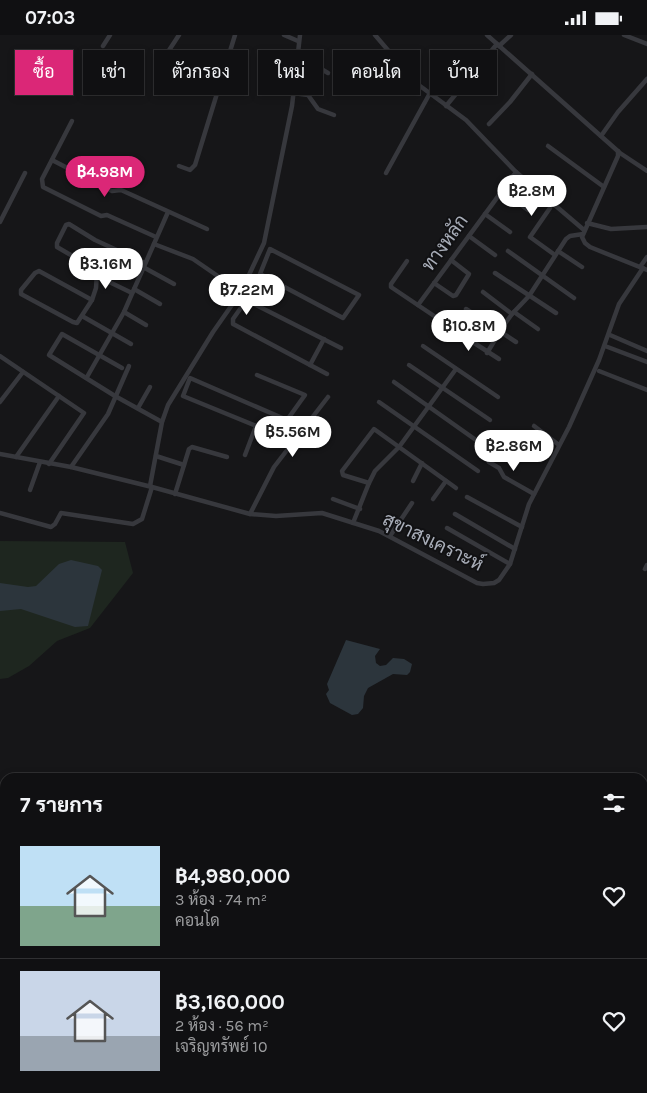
<!DOCTYPE html>
<html lang="th">
<head>
<meta charset="utf-8">
<style>
  body { margin:0; font-family:Karla,Sarabun,sans-serif; background:#1e1e20; color:#f1f3f6; height:100vh; display:flex; flex-direction:column; font-size:19px; white-space:nowrap }
  * { box-sizing:border-box; margin:0 }
  p { font-size:16px; color:#9c9d9f }
  .icon { flex:none; width:28px; height:28px; fill:none; stroke:currentColor; stroke-width:2; stroke-linecap:round; stroke-linejoin:round }
  .map { position:relative; flex:1; overflow:hidden }
  .sheet { position:absolute; left:0px; top:738px; width:648px; height:321px; display:flex; flex-direction:column; background:#101012; border-radius:15px 15px 0 0; box-shadow:0 2px 8px #0003,0 0 0 1px #303032 }
  .sheet>* { flex:none }
  .top-card { position:absolute; left:15px; top:15px; width:618px; height:45px; display:flex; gap:10px }
  .price { position:absolute; translate:-50% -42px; padding:0 11px; border-radius:18px; background:#fff; color:#222; font-size:16px; line-height:32px; filter:drop-shadow(0 1px 2px #0008) }
  .price::after { content:''; position:absolute; left:50%; top:30px; width:15px; height:11px; margin-left:-8px; background:inherit; clip-path:polygon(0 0,100% 0,50% 100%) }
  .price.on { background:#db2777; color:#fff }
  ul { padding:0; list-style:none }
  li { display:flex; align-items:center; gap:15px; height:125px; padding:0 20px }
  li+li { border-top:1px solid #303032 }
  li span { display:grid; place-items:center; flex:none; width:140px; height:100px; border-radius:0px; color:#555 }
  li>.icon { margin-inline-start:auto }
  span .icon { width:60px; height:60px; fill:#fffc; stroke-width:1 }
  li b { font-size:21px }
  h2 { display:flex; justify-content:space-between; align-items:center; height:60px; padding:0 20px; font-size:21px }
  .chip { padding:0 18px; border-radius:0px; background:#101012; box-shadow:0 2px 8px #0003,0 0 0 1px #303032; font-size:18px; line-height:45px }
  .chip.on { background:#db2777; color:#fff }
  .status { display:flex; justify-content:space-between; align-items:center; height:35px; padding:0 25px; background:#101012; direction:ltr }
  .status svg { height:14px; fill:currentColor }
  .map>svg:first-child { display:block }
  .built { fill:#222225 }
  .green { fill:#1e261f }
  .water { fill:#2c353c }
  .lines { fill:none; stroke-linecap:round; stroke-linejoin:round }
  .stream { stroke:#2c353c; stroke-width:1 }
  .street { stroke:#37383d; stroke-width:4.5 }
  .labels { text-anchor:middle; dominant-baseline:central; stroke-width:4; stroke-linejoin:round; paint-order:stroke }
  .street-label { font-size:19px; fill:#a8adb8; stroke:#111113 }
</style>
</head>
<body>
<div class="status"><b>07:03</b><svg viewBox="0 0 49 12"><path d="M0 12V9h3v3zM5 12V6h3v6zM10 12V3h3v9zM15 12V0h3v12zM26 1h20v11H26zM47 4h2v5h-2z"/></svg></div>
<div class="map">
<svg width="647" height="1058" viewBox="0 0 647 1058">
  <rect width="100%" height="100%" fill="#161618"/>
  <!-- built -->
  <polygon class="built" points="382,1054 434,1054 435,1058 367,1058"/>
  <!-- green -->
  <g class="green">
    <polygon points="0,506 125,507 133,538 90,593 57,606 29,631 8,643 0,644"/>
    <polygon points="0,850 5,852 5,1054 295,1054 295,1058 0,1058"/>
  </g>
  <!-- water -->
  <g class="water">
    <polygon points="71,525 98,531 102,535 88,591 75,592 21,574 0,576 0,548 28,552 36,551 59,529"/>
    <polygon points="346,605 380,614 375,621 376,628 380,631 386,630 393,623 404,624 412,629 410,637 407,640 393,639 368,653 364,661 363,673 358,679 352,680 330,668 326,659 329,655 327,649"/>
    <polygon points="0,991 5,993 5,1029 0,1028"/>
  </g>
  <g class="lines">
    <!-- stream -->
    <g class="stream">
      <polyline points="642,897 647,912"/>
      <polyline points="642,952 647,951"/>
      <polyline points="330,1058 344,1054"/>
    </g>
    <!-- street -->
    <g class="street">
      <polyline points="284,0 298,6"/>
      <polyline points="375,0 416,48 466,85 516,137 584,195"/>
      <polyline points="487,0 620,118 647,136"/>
      <polyline points="624,0 647,9"/>
      <polyline points="103,11 110,0"/>
      <polyline points="499,11 511,0"/>
      <polyline points="296,19 328,38"/>
      <polyline points="162,26 179,0"/>
      <polyline points="293,58 308,60 318,74 334,80"/>
      <polyline points="446,71 497,9"/>
      <polyline points="72,86 42,144 43,152 101,181 107,180 156,202"/>
      <polyline points="489,89 510,67 532,39"/>
      <polyline points="601,101 618,77 647,44"/>
      <polyline points="548,111 604,152"/>
      <polyline points="618,116 618,121 582,202 585,208 590,212 647,235"/>
      <polyline points="52,125 112,156 121,155 207,194"/>
      <polyline points="179,131 190,135 195,130 235,0"/>
      <polyline points="386,138 430,58"/>
      <polyline points="502,156 528,175"/>
      <polyline points="550,173 530,202 555,220"/>
      <polyline points="485,179 510,197"/>
      <polyline points="0,187 25,138"/>
      <polyline points="587,188 611,194 647,192"/>
      <polyline points="469,201 495,220"/>
      <polyline points="154,209 193,224 241,257"/>
      <polygon points="270,214 359,260 343,283 260,239"/>
      <polyline points="508,216 574,263"/>
      <polyline points="558,216 582,232"/>
      <polyline points="407,226 391,249 391,252 446,289"/>
      <polyline points="143,232 174,249"/>
      <polyline points="640,232 647,222"/>
      <polygon points="39,236 92,265 77,288 73,287 21,259 21,255 35,238"/>
      <polyline points="495,238 556,278"/>
      <polyline points="434,248 453,261 456,260 469,239 451,225"/>
      <polyline points="134,254 160,269"/>
      <polyline points="483,257 512,279"/>
      <polyline points="132,258 99,242 93,233 57,212 57,208 66,190 69,189 95,205 145,228"/>
      <polyline points="92,265 96,253 97,238"/>
      <polyline points="418,270 516,137"/>
      <polyline points="466,274 516,307"/>
      <polyline points="124,277 146,290"/>
      <polyline points="514,277 538,294"/>
      <polyline points="82,281 131,309"/>
      <polyline points="451,293 499,324"/>
      <polyline points="610,300 647,316"/>
      <polyline points="423,311 498,362"/>
      <polyline points="605,311 647,327"/>
      <polyline points="487,318 504,290 512,279 529,261 566,204 570,201 583,199"/>
      <polyline points="0,321 84,378 49,429"/>
      <polyline points="310,330 324,304"/>
      <polyline points="409,330 490,385"/>
      <polyline points="122,333 62,299 49,320 115,361 162,387"/>
      <polyline points="599,336 647,355"/>
      <polyline points="327,339 235,290 233,289 233,284 245,267 248,266 341,313"/>
      <polyline points="257,340 305,360 287,385"/>
      <polyline points="87,342 124,277 168,177"/>
      <polygon points="190,343 287,385 276,399 183,361"/>
      <polyline points="394,347 490,415"/>
      <polyline points="0,367 23,337"/>
      <polyline points="379,367 478,436"/>
      <polyline points="138,373 150,352"/>
      <polyline points="534,391 559,410"/>
      <polyline points="0,419 71,432 152,452 250,479 276,481 322,478 379,496 477,548 483,549 494,548 499,545 510,529 529,469 569,392 599,325 619,269 643,233"/>
      <polyline points="245,420 256,391"/>
      <polyline points="156,421 184,430"/>
      <polyline points="16,422 59,361"/>
      <polyline points="489,427 499,433 504,442 534,459"/>
      <polyline points="71,432 108,379 129,331"/>
      <polyline points="413,446 422,428"/>
      <polyline points="369,448 343,440 342,436 374,394 456,453"/>
      <polyline points="150,451 162,387 168,370 213,297 241,257 264,208 292,71 300,0"/>
      <polyline points="30,455 40,427"/>
      <polyline points="175,459 189,414 192,412 227,422"/>
      <polyline points="467,462 522,492"/>
      <polyline points="333,464 360,474"/>
      <polyline points="433,464 446,446"/>
      <polyline points="0,478 51,492 55,489 61,478 133,489 142,484 152,452"/>
      <polyline points="250,479 274,432 328,362"/>
      <polyline points="455,479 515,514"/>
      <polyline points="353,488 369,448 375,436 399,412 456,334"/>
      <polyline points="447,493 510,529"/>
      <polyline points="390,501 412,468"/>
      <polyline points="645,534 647,530"/>
    </g>
  </g>
  <g class="labels">
    <!-- street labels -->
    <g class="street-label">
      <text transform="translate(445 208) rotate(-54)">ทางหลัก</text>
      <text transform="translate(433 507) rotate(26)">สุขาสงเคราะห์</text>
    </g>
  </g>
</svg>
<b class="price on" style="left:105px;top:163px">฿4.98M</b>
<b class="price" style="left:532px;top:182px">฿2.8M</b>
<b class="price" style="left:106px;top:255px">฿3.16M</b>
<b class="price" style="left:247px;top:281px">฿7.22M</b>
<b class="price" style="left:469px;top:317px">฿10.8M</b>
<b class="price" style="left:293px;top:423px">฿5.56M</b>
<b class="price" style="left:514px;top:437px">฿2.86M</b>
<div class="top-card">
<a class="chip on">ซื้อ</a>
<a class="chip">เช่า</a>
<a class="chip">ตัวกรอง</a>
<a class="chip">ใหม่</a>
<a class="chip">คอนโด</a>
<a class="chip">บ้าน</a>
</div>
<section class="sheet">
<h2>7 รายการ<svg class="icon" aria-label="filters" viewBox="0 0 24 24"><path d="M4 7h16M4 17h16"/><circle cx="9" cy="7" r="2"/><circle cx="15" cy="17" r="2"/></svg></h2>
<ul>
<li><span style="background:linear-gradient(#bfe0f5 60%,#7fa58c 0)"><svg class="icon" aria-label="home" viewBox="0 0 24 24"><path d="M3 11l9-7 9 7M6 9v11h12V9"/></svg></span><div><b>฿4,980,000</b><p>3 ห้อง · 74 m²</p><p>คอนโด</p></div><svg class="icon" aria-label="heart" viewBox="0 0 24 24"><path d="M12 20l-8-8c-3-5 5-10 8-4 3-6 11-1 8 4z"/></svg></li>
<li><span style="background:linear-gradient(#c9d6e8 65%,#9aa5b1 0)"><svg class="icon" aria-label="home" viewBox="0 0 24 24"><path d="M3 11l9-7 9 7M6 9v11h12V9"/></svg></span><div><b>฿3,160,000</b><p>2 ห้อง · 56 m²</p><p>เจริญทรัพย์ 10</p></div><svg class="icon" aria-label="heart" viewBox="0 0 24 24"><path d="M12 20l-8-8c-3-5 5-10 8-4 3-6 11-1 8 4z"/></svg></li>
</ul>
</section>
</div>
</body>
</html>
